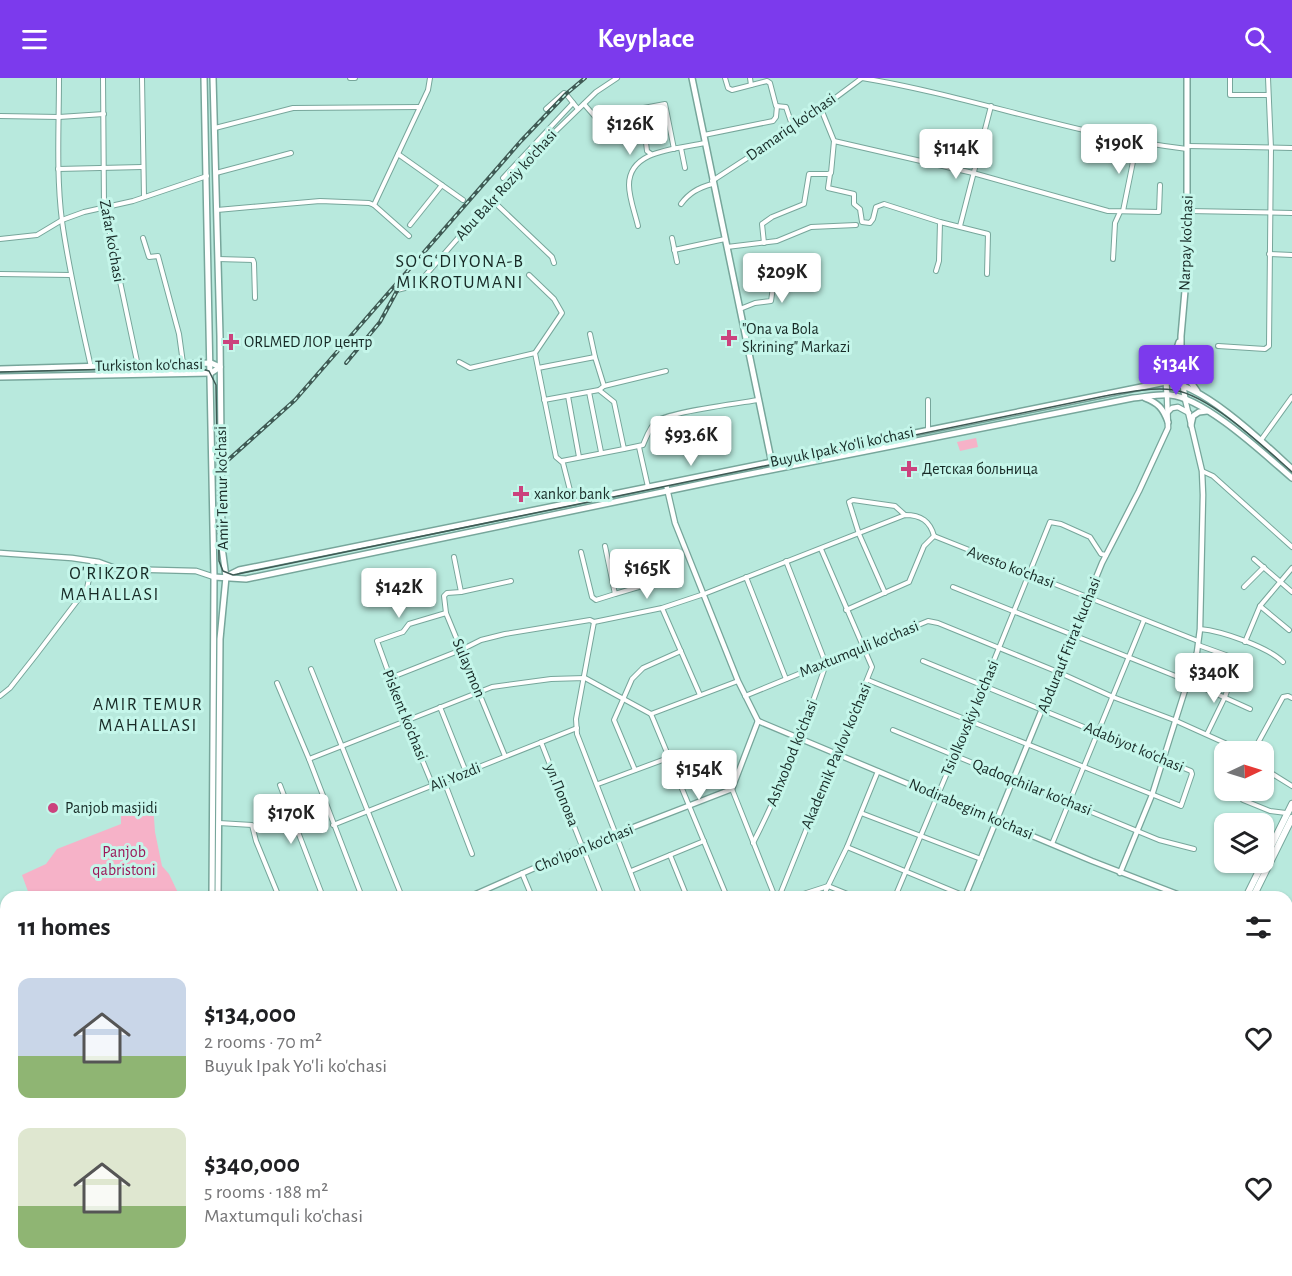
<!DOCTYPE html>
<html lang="en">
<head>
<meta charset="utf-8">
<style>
  body { margin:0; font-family:"Alegreya Sans",sans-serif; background:#f6f6f6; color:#202124; height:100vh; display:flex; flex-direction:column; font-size:22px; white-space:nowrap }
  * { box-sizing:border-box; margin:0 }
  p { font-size:20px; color:#757577 }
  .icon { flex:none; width:33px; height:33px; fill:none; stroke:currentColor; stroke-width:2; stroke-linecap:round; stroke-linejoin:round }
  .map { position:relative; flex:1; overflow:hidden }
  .side { position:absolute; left:0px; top:813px; width:1293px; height:386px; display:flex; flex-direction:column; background:#fff; border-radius:18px 18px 0 0; box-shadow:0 2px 4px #0004 }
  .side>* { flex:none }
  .needle { width:39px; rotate:86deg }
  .controls { position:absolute; left:1214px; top:663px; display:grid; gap:12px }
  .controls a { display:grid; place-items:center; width:60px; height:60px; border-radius:12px; background:#fff; box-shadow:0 2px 4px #0004; font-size:30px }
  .price { position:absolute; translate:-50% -51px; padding:0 14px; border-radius:6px; background:#fff; color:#222; font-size:20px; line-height:39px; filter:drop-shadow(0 2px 3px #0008) }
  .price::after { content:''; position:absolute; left:50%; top:36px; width:18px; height:14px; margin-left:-9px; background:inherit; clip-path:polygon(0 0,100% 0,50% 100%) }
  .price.active { background:#7c3aed; color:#fff }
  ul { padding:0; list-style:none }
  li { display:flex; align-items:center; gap:18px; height:150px; padding:0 18px }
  li span { display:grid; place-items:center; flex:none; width:168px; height:120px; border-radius:12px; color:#555 }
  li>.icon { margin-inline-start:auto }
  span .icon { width:72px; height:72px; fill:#fffc; stroke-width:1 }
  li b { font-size:26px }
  h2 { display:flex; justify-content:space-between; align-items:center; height:72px; padding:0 18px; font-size:26px }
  header { display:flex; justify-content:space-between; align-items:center; height:78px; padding:0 18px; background:#7c3aed; color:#fff; font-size:27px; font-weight:600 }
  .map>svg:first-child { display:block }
  .green { fill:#f6b2c8 }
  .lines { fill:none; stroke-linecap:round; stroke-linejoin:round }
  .minor-casing { stroke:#77a69b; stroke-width:6 }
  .tertiary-casing { stroke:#77a69b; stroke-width:7 }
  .secondary-casing { stroke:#77a69b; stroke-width:8 }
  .primary-casing { stroke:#77a69b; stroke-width:8 }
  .minor { stroke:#fff; stroke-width:4 }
  .tertiary { stroke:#fff; stroke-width:4.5 }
  .secondary { stroke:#fff; stroke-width:5 }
  .primary { stroke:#fff; stroke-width:6 }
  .tram { stroke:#3f5a54; stroke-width:1.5 }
  .rail-casing { stroke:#3f5a54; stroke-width:4 }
  .rail { stroke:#c5f6ea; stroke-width:1.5; stroke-dasharray:4.5; stroke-linecap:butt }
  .poi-dot { fill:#cb427d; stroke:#c5f6ea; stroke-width:2 }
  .labels { text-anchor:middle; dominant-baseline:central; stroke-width:6; stroke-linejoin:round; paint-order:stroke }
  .street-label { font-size:16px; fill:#172a26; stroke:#c5f6ea }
  .poi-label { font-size:16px; fill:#172a26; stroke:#c5f6ea; text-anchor:start }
  .park-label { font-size:16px; fill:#9c1758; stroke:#c5f6ea }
  .neighbourhood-label { font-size:18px; letter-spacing:1.5px; fill:#172a26; stroke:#c5f6ea }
</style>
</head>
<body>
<header><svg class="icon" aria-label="menu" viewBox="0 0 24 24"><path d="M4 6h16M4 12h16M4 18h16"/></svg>Keyplace<svg class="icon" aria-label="search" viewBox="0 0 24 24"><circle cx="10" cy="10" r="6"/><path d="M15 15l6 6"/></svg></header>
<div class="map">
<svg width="1292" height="1198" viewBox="0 0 1292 1198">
  <rect width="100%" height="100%" fill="#b8e9dd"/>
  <!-- green -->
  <g class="green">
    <polygon points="976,360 978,369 960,373 957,364"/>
    <polygon points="153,726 155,754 162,788 169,796 180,819 30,819 22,797 46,786 57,771 121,746 121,729"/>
  </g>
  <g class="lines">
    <!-- minor casing -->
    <g class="minor-casing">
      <g id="minor">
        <path d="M59,0C59,48 56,96 62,143C69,193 80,240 91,289"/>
        <polyline points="103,0 104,128 138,288"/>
        <polyline points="142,0 144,119"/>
        <polyline points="350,0 355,0"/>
        <polyline points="725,0 728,10 732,12 767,3 770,5 776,28 786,29 793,50"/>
        <polyline points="750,0 751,7"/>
        <polyline points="1230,0 1230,17 1268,17"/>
        <polyline points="584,26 597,41 610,40 622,34 665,26 674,71"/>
        <polyline points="642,30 647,73 651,76"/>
        <polyline points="546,31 564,15 566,16 578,31"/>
        <polyline points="821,31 834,63 973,95 1108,133 1159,134 1160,107"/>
        <polyline points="0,38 59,39 104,36"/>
        <polyline points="215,50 293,30 420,29"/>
        <polyline points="704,57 773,43 776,39 777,28"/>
        <polyline points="1188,68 1292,70"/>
        <polyline points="681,70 685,90"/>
        <polyline points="398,76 463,122"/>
        <polyline points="58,91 142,89"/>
        <polyline points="216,95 291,75"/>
        <polyline points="830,96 828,110 854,116 854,126 860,131 862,144 870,145 873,141 876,129 884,126 940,144 988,156 987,196"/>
        <polyline points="503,100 573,25"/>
        <path d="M712,103L807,41L862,0C971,18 1077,58 1187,71"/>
        <polyline points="491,121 552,179 554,185"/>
        <path d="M681,126C689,115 698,110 712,106"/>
        <polyline points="374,127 428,12 430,0"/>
        <polyline points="217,132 320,123 369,125 374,127 409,158"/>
        <polyline points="1123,133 1137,64"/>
        <polyline points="1188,133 1292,135"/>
        <polyline points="410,147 442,107"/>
        <path d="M638,148C635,135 629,120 629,107C629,71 679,71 705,65"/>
        <polyline points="960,148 991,28"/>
        <polyline points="143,160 149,179 158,178 179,256 183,285"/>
        <polyline points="672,160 677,184"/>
        <polyline points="0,161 37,157 62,142 84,134 133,123 207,98"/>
        <polyline points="764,165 762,146 772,139 804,126 809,96 828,96 831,95 834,63"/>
        <polyline points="727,169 777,163 811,149 856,147"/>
        <polyline points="674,172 725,161"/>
        <polyline points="1269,176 1292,177"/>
        <polyline points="218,181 253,182 254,185 255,220"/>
        <polyline points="1113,181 1115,145 1120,134"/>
        <polyline points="936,193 939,183 940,144"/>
        <polyline points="0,196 70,197"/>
        <polyline points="529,197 554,221 562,235 535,275 556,379 563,385 573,424"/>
        <polyline points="397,212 417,207 527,81 596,14 617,0"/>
        <polyline points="740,231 755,225 771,223 777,183"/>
        <polyline points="590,256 595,279"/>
        <polyline points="1218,268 1265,271 1269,268 1271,70 1268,0"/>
        <polyline points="459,284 470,290 535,275"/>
        <polyline points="538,290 595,279 604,308"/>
        <path d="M599,312L614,324L624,371L643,367C646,360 650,348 657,343C669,334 740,325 758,322"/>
        <polyline points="589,314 601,374"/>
        <polyline points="568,318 579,379"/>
        <polyline points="544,322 599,312 604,308 666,293"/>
        <polyline points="928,322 928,351"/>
        <polyline points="1261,362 1292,319"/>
        <polyline points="639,369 648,409"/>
        <polyline points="562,383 624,371"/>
        <polyline points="1202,393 1213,398 1292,469"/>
        <polyline points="934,458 1198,563"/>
        <polyline points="605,468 615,516 642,508"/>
        <polyline points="581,474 592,519 596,522 615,516"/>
        <polyline points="454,479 461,514 447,515 444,518 446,535 505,678"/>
        <polyline points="1254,481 1292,514"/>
        <polyline points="746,499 786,601"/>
        <polyline points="953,509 1188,603 1250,631"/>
        <polyline points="1244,509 1264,489"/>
        <polyline points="461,514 511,503"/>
        <polyline points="885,515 859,456 849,424 853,422 895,428 905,437"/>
        <polyline points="1260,528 1289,552"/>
        <polyline points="662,530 700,617"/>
        <polyline points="846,532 909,504 924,468 934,458"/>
        <polyline points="594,544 576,641 577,656 640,819"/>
        <path d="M1200,551C1222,553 1268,569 1283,584"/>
        <polyline points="1245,564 1260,528 1292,490"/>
        <polyline points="1198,567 1234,580"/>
        <polyline points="311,591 402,819"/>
        <path d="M390,600L461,572L481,562L505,556L590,542L594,544L662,530L704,516L905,437C921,437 930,443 934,458"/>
        <polyline points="868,602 1181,728 1192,696 1191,693 923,583"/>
        <polyline points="277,605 309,681 362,819"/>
        <polyline points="0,618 10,610 36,577 87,510 93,483"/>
        <polyline points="745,618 928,543 938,545 1058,594 1113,619 1174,642 1225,665 1238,674"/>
        <polyline points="440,629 466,694"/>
        <polyline points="651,636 727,819"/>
        <polyline points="893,652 1159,762 1194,771"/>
        <polyline points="1207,656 1225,619 1232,598"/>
        <polyline points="541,664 602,819"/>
        <polyline points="1253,674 1283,619 1288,618 1292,620"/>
        <polyline points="309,681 492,609 551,601 585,600 651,636 738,603"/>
        <polyline points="1263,690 1292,708"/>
        <polyline points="635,692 614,642 632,601 643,590 681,573"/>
        <polyline points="444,703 472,776"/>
        <polyline points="598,706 668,680"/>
        <polyline points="280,707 323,819"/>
        <polyline points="433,708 406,643 377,563 403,554 409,546 446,535"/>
        <polyline points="732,711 775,819"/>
        <polyline points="1243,722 1270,733 1286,735"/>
        <polyline points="861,735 981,781"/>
        <polyline points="219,745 252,747 256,763 279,819"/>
        <polyline points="333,747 577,650"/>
        <path d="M753,765C783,707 805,647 826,586L786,483"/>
        <polyline points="1052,766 1144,542"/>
        <polyline points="847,769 965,818"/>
        <polyline points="670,777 687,819"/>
        <polyline points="631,793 704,763"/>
        <polyline points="522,795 532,819"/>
        <polyline points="779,819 872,589 821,471"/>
        <polyline points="794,819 828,808 855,819"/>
        <polyline points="825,819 826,812 847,769 878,693"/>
        <polyline points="895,819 984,607 1050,444 1061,446 1090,459 1101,476 1106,477"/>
        <polyline points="1287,1122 1292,1122"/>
        <polyline points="0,1153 6,1162"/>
        <polyline points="146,1192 148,1198"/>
        <polyline points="227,1192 229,1198"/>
        <polyline points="433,1192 435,1198"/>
        <polyline points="474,1192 476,1198"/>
        <polyline points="514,1192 516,1198"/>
        <polyline points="553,1192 555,1198"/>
        <polyline points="910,1192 918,1196 922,1192"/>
        <polyline points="959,1192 974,1198"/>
        <polyline points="1242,1192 1275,1198"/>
        <polyline points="590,1196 599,1198"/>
        <polyline points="492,1198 506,1192"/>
        <polyline points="714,1198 714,1192"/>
        <polyline points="1196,1198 1197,1192"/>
      </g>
    </g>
    <!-- tertiary casing -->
    <g class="tertiary-casing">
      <g id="tertiary">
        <polyline points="1168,334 1172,330 1178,329 1189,335"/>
        <polyline points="666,406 675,445 738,603 758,643"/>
        <polyline points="0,475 72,480 99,484 118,491 196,493 214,499"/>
        <polyline points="758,643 1092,783 1185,819"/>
        <polyline points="1120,795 1152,717 1197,574 1200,551 1203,417 1202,393 1185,321"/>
        <polyline points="469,819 582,769 732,711 758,643"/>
        <polyline points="965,819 1102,485 1139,413 1168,350 1167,317"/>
        <polyline points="1287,856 1292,858"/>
        <polyline points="0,1010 6,1008"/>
        <polyline points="860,1198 861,1192"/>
      </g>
    </g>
    <!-- secondary casing -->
    <g class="secondary-casing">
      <g id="secondary">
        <polyline points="204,0 214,499 212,819"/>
        <polyline points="213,0 220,258 222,469 226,499 220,561 218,819"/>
        <polyline points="692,0 772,386"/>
        <polyline points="1183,284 1190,303 1197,313"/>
        <polyline points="0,291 211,285 220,289"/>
        <polyline points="0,299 211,295 220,289"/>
        <polyline points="1154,305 1168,290"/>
        <polyline points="1167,317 1166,304 1179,264"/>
        <path d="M1145,320C1158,325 1163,330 1168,344"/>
        <polyline points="1185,321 1181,291 1181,258 1187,190 1187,0"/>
        <polyline points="1191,347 1193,338 1199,334 1207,333"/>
        <path d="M227,498L239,492L1166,304C1202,305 1265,366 1292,391"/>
        <path d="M214,499L246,501L715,403L1133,320C1145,319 1158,316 1170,317C1205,320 1265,377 1292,400"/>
        <polyline points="0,854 2,865 0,891"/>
        <polyline points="1287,1038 1292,1038"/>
        <polyline points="1287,1043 1292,1043"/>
        <polyline points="0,1056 6,1070"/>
        <polyline points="0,1186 6,1186"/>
        <polyline points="59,1192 61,1198"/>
        <polyline points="334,1192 336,1198"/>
      </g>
    </g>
    <!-- primary casing -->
    <g class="primary-casing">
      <g id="primary">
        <polyline points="1246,819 1292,726"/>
        <polyline points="1253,819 1292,740"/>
        <polyline points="1068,1198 1070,1192"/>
        <polyline points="1075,1198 1077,1192"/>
      </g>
    </g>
    <!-- minor -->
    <use href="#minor" class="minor"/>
    <!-- tertiary -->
    <use href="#tertiary" class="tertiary"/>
    <!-- secondary -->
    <use href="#secondary" class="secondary"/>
    <!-- primary -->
    <use href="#primary" class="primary"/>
    <!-- tram -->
    <path class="tram" d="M0,294L195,289L209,293L216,307L219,483L223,493L233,497L1105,318C1127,314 1152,309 1174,312C1211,318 1265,370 1292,394"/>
    <!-- rail casing -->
    <g class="rail-casing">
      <g id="rail">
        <polyline points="346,285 380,244 398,211"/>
        <polyline points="227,383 295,322 521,63 566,16 585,0"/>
      </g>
    </g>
    <!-- rail -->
    <use href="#rail" class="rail"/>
  </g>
  <!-- markers -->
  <g class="poi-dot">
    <path d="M726 251h6v6h6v6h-6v6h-6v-6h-6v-6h6z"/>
    <path d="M228 255h6v6h6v6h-6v6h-6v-6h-6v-6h6z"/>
    <path d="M906 382h6v6h6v6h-6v6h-6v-6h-6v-6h6z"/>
    <path d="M518 407h6v6h6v6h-6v6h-6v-6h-6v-6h6z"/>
    <circle cx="53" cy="730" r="6"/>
  </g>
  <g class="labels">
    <!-- street labels -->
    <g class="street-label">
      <text transform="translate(791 49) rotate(-35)">Damariq ko'chasi</text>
      <text transform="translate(506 107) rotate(-48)">Abu Bakr Roziy ko'chasi</text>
      <text transform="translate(112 163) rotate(80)">Zafar ko'chasi</text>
      <text transform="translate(1186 165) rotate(-88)">Narpay ko'chasi</text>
      <text transform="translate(149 287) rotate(-1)">Turkiston ko'chasi</text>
      <text transform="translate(842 369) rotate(-12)">Buyuk Ipak Yo'li ko'chasi</text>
      <text transform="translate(222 410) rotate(-91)">Amir Temur ko'chasi</text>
      <text transform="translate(1011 489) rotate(21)">Avesto ko'chasi</text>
      <text transform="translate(1069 567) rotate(-68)">Abdurauf Fitrat kuchasi</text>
      <text transform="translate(859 571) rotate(-22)">Maxtumquli ko'chasi</text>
      <text transform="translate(469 590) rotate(67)">Sulaymon</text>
      <text transform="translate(405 637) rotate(68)">Piskent ko'chasi</text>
      <text transform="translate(970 640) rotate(-67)">Tsiolkovskiy ko'chasi</text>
      <text transform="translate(1134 669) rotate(23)">Adabiyot ko'chasi</text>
      <text transform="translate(792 675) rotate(-68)">Ashxobod ko'chasi</text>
      <text transform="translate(836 678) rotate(-67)">Akademik Pavlov ko'chasi</text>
      <text transform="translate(455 699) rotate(-22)">Ali Yozdi</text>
      <text transform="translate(1032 709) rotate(22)">Qadoqchilar ko'chasi</text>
      <text transform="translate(562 717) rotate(68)">ул.Попова</text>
      <text transform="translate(971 731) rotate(23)">Nodirabegim ko'chasi</text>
      <text transform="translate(584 770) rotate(-22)">Cho'lpon ko'chasi</text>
    </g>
    <!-- poi labels -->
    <g class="poi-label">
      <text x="742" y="251">"Ona va Bola<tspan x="742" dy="18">Skrining" Markazi</tspan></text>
      <text x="244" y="264">ORLMED ЛОР центр</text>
      <text x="922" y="391">Детская больница</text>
      <text x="534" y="416">xankor bank</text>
      <text x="65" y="730">Panjob masjidi</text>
    </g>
    <!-- park labels -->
    <g class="park-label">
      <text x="124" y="774">Panjob<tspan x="124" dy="18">qabristoni</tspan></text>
    </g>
    <!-- neighbourhood labels -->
    <g class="neighbourhood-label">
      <text x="460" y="184">SO‘G‘DIYONA-B<tspan x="460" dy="21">MIKROTUMANI</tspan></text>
      <text x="110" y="496">O'RIKZOR<tspan x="110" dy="21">MAHALLASI</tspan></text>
      <text x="148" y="627">AMIR TEMUR<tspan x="148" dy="21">MAHALLASI</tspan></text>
    </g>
  </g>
</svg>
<div class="controls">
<a><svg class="needle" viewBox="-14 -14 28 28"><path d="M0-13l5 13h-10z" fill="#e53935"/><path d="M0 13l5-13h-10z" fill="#757577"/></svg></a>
<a><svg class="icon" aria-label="layers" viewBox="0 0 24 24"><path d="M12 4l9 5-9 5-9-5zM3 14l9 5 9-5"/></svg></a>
</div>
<b class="price" style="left:630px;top:78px">$126K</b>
<b class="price" style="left:1119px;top:97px">$190K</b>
<b class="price" style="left:956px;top:102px">$114K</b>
<b class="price" style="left:782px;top:226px">$209K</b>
<b class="price active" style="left:1176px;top:318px">$134K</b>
<b class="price" style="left:691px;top:389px">$93.6K</b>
<b class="price" style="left:647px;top:522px">$165K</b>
<b class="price" style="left:399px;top:541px">$142K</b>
<b class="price" style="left:1214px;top:626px">$340K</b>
<b class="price" style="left:699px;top:723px">$154K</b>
<b class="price" style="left:291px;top:767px">$170K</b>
<section class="side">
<h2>11 homes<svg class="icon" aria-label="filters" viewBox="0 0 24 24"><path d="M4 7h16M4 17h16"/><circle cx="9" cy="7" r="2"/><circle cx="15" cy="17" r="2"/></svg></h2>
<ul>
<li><span style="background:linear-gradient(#c9d6e8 65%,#8fb573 0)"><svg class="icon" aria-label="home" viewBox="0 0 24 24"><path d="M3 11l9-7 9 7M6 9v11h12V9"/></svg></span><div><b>$134,000</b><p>2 rooms · 70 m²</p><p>Buyuk Ipak Yo'li ko'chasi</p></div><svg class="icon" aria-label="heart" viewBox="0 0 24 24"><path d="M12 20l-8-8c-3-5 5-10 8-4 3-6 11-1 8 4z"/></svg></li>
<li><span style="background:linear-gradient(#dfe7d0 65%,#8fb573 0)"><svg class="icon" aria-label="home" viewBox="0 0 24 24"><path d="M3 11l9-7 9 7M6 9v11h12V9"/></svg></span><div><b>$340,000</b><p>5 rooms · 188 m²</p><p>Maxtumquli ko'chasi</p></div><svg class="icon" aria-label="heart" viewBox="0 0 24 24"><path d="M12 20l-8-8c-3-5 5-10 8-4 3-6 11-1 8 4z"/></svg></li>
</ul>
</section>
</div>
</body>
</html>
